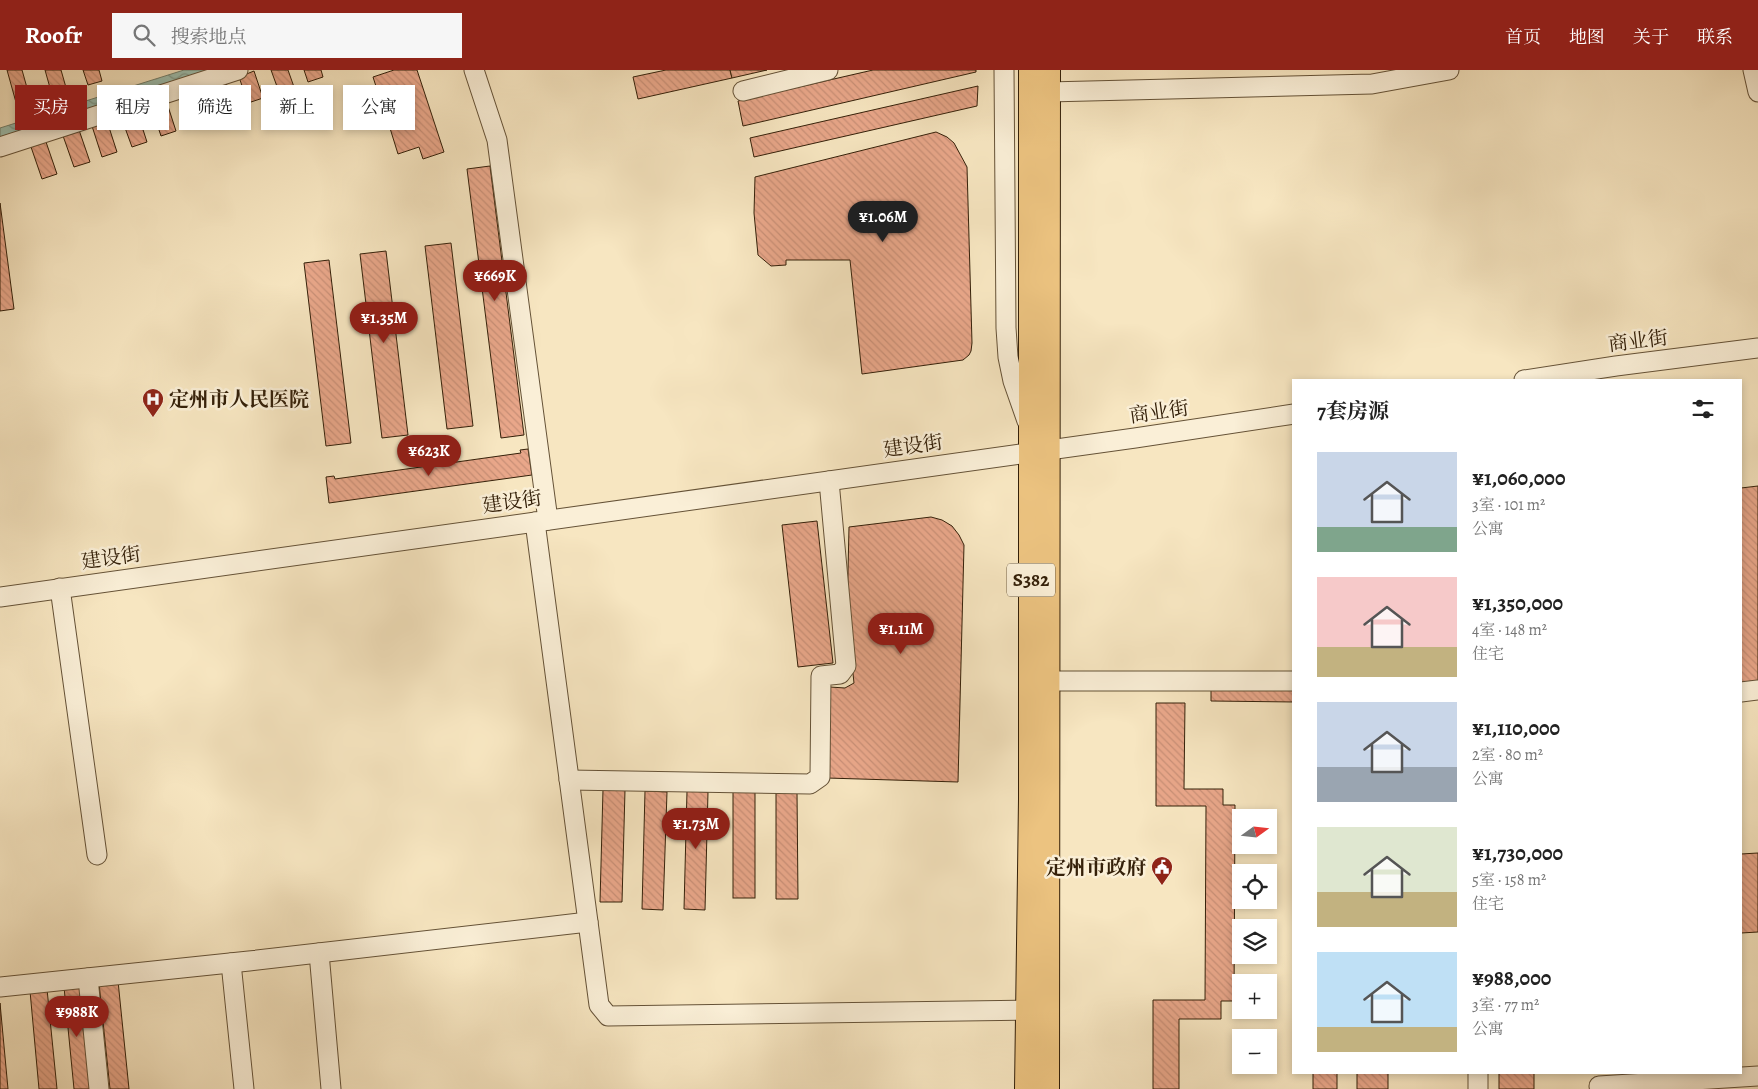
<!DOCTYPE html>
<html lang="zh">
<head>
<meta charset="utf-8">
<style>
  body { margin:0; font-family:Alegreya,"Noto Serif SC",serif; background:#f6f6f6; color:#222; height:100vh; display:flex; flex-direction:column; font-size:19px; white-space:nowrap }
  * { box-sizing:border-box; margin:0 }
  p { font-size:16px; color:#767676 }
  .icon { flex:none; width:28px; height:28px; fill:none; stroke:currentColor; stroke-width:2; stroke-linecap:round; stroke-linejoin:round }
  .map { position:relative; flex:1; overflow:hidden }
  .drawer { position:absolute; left:1292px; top:309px; width:450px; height:695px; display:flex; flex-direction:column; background:#fff; border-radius:0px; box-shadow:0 2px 8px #0003 }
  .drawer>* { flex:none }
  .hud { position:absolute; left:15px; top:15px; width:475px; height:45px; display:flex; gap:10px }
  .needle { width:32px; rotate:75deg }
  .tools { position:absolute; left:1232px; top:739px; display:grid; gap:10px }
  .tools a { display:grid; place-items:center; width:45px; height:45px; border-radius:0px; background:#fff; box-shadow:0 2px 8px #0003; font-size:25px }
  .price { position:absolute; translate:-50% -42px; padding:0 11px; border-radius:18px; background:#8f2418; color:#fff; font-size:16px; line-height:32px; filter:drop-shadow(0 1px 2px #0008) }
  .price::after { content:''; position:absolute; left:50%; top:30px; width:15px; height:11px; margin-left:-8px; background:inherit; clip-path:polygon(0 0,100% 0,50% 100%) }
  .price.selected { background:#222; color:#fff }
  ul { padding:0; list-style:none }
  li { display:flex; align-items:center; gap:15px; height:125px; padding:0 25px }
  li span { display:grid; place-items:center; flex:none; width:140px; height:100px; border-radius:0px; color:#555 }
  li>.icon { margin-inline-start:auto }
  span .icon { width:60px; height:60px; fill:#fffc; stroke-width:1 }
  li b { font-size:21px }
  h2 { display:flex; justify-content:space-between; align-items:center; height:60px; padding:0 25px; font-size:21px }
  .chip { padding:0 18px; border-radius:0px; background:#fff; box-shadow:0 2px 8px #0003; font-size:18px; line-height:45px }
  .chip.selected { background:#8f2418; color:#fff }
  header { display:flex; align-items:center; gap:30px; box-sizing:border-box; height:70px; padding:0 25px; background:#8f2418; color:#fff }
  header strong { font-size:24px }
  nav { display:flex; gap:28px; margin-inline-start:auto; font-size:18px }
  .search { width:350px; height:45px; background:#f6f6f6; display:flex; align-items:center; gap:12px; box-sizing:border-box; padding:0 18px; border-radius:0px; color:#767676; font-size:19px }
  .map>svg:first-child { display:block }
  .water { fill:url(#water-waves); stroke:#73806d }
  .building { fill:url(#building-back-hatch); stroke:#342009 }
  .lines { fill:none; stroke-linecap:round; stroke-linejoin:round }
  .minor-casing { stroke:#655237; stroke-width:21 }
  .major-casing { stroke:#342009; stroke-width:26 }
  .minor { stroke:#faefd7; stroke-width:19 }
  .major { stroke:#ecc380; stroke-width:24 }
  .labels { text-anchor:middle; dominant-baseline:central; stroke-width:5; stroke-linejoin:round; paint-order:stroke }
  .shield { fill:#faefd7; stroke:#6f5e47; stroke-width:1 }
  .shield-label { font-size:19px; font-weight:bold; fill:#342009 }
  .street-label { font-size:20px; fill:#342009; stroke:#faefd7 }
  .poi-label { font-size:20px; font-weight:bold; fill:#342009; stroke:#faefd7; text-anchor:start }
</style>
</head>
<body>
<header>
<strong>Roofr</strong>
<div class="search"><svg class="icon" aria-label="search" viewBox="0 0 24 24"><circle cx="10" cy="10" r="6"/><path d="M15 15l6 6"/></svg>搜索地点</div>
<nav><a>首页</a><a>地图</a><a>关于</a><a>联系</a></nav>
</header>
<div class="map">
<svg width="1758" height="1019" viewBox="0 0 1758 1019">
  <defs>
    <pattern id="water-waves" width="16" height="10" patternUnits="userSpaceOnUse" patternTransform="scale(1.25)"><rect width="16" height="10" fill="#9dc0b0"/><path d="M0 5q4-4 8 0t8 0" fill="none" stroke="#819c8d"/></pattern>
    <pattern id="building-back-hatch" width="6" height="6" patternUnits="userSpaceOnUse" patternTransform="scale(1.25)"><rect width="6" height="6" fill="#e9a78a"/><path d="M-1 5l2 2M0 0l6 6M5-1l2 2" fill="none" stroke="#c88f76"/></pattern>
  </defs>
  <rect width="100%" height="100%" fill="#f7e6c1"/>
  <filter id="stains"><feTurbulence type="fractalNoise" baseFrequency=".004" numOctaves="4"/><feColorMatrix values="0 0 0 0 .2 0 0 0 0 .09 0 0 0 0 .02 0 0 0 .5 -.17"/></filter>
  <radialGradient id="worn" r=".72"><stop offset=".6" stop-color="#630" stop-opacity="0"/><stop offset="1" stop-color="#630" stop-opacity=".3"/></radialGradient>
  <!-- water -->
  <polygon class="water" points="184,0 217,0 0,67 0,58"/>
  <!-- building -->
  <g class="building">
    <polygon points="7,0 22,0 31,32 17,36"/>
    <polygon points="45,0 61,0 67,21 52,25"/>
    <polygon points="83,0 99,0 102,11 88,15"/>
    <polygon points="271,0 288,0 294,17 279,22"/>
    <polygon points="304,0 321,0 323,7 308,12"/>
    <polygon points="394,0 417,0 444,82 423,89 419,77 398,84 389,55 410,48 403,28 382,35 373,7"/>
    <polygon points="666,0 730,0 732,8 638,29 633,7"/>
    <polygon points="730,0 767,0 732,8"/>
    <polygon points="873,0 976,0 976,2 743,56 738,31"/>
    <polygon points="254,1 263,28 248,33 239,7"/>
    <polygon points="225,10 236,40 220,45 210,15"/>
    <polygon points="978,16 977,36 754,87 750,68"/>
    <polygon points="196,20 206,51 191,56 180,25"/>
    <polygon points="165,27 176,61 161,66 150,33"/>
    <polygon points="136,38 147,72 132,77 120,44"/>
    <polygon points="106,48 117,82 102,87 91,53"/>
    <polygon points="78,57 90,92 74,97 62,63"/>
    <polygon points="936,62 947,67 954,73 967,97 972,273 971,281 969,285 963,290 862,304 850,190 786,190 786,195 771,196 758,185 754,143 755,107"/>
    <polygon points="45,69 57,104 42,109 30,74"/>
    <polygon points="490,96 524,365 501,368 467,99"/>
    <polygon points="0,133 14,239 0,241"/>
    <polygon points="451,173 473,356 447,359 425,176"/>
    <polygon points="386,181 408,365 382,368 360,184"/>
    <polygon points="329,190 351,373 326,376 304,193"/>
    <polygon points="528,379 532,405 329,433 326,407 334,406 335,409 521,383 520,380"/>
    <polygon points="1758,416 1758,614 1741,616 1741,418"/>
    <polygon points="931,447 942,450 952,456 959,465 964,475 958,712 827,708 830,617 845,618 854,613 847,547 849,457"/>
    <polygon points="817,451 833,593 798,597 782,455"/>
    <polygon points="1211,618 1294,619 1294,632 1211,631"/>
    <polygon points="1156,633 1185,633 1184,719 1223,719 1223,735 1235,735 1234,931 1221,931 1221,949 1179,949 1179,1019 1153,1019 1153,930 1205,930 1206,736 1156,736"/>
    <polygon points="603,719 625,720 622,832 600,832"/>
    <polygon points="645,721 667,722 663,840 642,839"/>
    <polygon points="687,721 708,722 705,840 684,839"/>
    <rect x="733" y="721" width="22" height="107"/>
    <polygon points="776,722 797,722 798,829 776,829"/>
    <polygon points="1758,783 1758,862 1741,863 1741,784"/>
    <polygon points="118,911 129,1019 110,1019 99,913"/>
    <polygon points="80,916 90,1019 74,1019 64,917"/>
    <polygon points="47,919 57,1019 39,1019 30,921"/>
    <polygon points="0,933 8,1019 0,1019"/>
    <rect x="1313" y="1002" width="24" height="17"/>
    <rect x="1357" y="1002" width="31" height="17"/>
    <rect x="1499" y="1002" width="35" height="17"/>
    <polygon points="1626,1002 1649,1002 1649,1006 1626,1007"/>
  </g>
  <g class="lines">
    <!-- minor casing -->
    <g class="minor-casing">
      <g id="minor">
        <polyline points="474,0 497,70 548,450"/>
        <polyline points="1004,0 1006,258 1008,287 1013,311 1027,351"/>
        <polyline points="1753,0 1758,22"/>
        <polyline points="743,21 828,0"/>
        <polyline points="1048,22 1372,14 1449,0"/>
        <polyline points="0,77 238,0"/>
        <polyline points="1524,310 1616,296 1758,278"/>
        <polyline points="535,452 599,935 608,946 1028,940"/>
        <polyline points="60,518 97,785"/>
        <polyline points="0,527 1135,368 1294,344"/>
        <polyline points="1048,611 1294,611"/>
        <polyline points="1741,622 1758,620"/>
        <polyline points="569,710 810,714 820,707 821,606 840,604 846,596 829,411"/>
        <polyline points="319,883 331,1019"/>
        <polyline points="231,893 244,1019"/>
        <polyline points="88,908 99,1019"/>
        <polyline points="0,917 249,891 588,852"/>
        <polyline points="1478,1002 1478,1019"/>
        <polyline points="1599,1016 1758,1006"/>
      </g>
    </g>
    <!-- major casing -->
    <g class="major-casing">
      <g id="major">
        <polyline points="1027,1019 1031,729 1031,0"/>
        <polyline points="1047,1019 1048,0"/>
      </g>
    </g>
    <!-- minor -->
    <use href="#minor" class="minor"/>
    <!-- major -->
    <use href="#major" class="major"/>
  </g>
  <!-- icons -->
  <defs>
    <g id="hospital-pin" transform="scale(1.125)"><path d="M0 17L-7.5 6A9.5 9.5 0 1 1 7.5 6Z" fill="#8f2418" stroke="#faefd7"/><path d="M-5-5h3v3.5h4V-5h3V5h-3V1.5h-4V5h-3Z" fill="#fff"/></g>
    <g id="civic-pin" transform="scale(1.125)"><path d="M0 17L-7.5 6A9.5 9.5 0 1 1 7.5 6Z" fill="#8f2418" stroke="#faefd7"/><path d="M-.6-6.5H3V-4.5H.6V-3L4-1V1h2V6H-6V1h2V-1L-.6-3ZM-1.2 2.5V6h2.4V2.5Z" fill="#fff"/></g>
  </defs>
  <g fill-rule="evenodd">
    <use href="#hospital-pin" x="153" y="329"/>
    <use href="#civic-pin" x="1162" y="797"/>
  </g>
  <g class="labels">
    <!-- shield labels -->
    <rect class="shield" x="1007" y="493.5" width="48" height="33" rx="4"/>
    <g class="shield-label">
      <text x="1031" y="510">S382</text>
    </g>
    <!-- street labels -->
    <g class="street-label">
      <text transform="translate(1638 271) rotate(-7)">商业街</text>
      <text transform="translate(1159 342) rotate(-8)">商业街</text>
      <text transform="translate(913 376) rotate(-8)">建设街</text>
      <text transform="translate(512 432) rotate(-8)">建设街</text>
      <text transform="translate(111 488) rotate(-8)">建设街</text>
    </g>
    <!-- poi labels -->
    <g class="poi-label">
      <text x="169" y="329">定州市人民医院</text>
      <text x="1146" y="797" text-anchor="end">定州市政府</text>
    </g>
  </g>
  <rect width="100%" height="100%" filter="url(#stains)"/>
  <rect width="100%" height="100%" fill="url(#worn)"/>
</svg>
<div class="tools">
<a><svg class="needle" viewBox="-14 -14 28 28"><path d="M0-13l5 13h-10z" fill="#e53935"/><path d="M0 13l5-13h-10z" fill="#767676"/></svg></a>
<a><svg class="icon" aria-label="locate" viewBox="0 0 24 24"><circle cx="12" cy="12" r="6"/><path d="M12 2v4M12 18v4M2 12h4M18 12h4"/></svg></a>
<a><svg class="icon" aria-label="layers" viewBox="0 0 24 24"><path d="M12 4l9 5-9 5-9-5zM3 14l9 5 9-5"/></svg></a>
<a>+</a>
<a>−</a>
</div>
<b class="price selected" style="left:883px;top:173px">¥1.06M</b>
<b class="price" style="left:495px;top:232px">¥669K</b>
<b class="price" style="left:384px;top:274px">¥1.35M</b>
<b class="price" style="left:429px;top:407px">¥623K</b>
<b class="price" style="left:901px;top:585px">¥1.11M</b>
<b class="price" style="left:696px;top:780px">¥1.73M</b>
<b class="price" style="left:77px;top:968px">¥988K</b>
<div class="hud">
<a class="chip selected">买房</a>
<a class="chip">租房</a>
<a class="chip">筛选</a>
<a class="chip">新上</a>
<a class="chip">公寓</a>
</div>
<section class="drawer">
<h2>7套房源<svg class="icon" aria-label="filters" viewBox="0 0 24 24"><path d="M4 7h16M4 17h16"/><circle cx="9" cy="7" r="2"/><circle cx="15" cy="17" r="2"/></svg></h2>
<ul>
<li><span style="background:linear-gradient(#c9d6e8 75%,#7fa58c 0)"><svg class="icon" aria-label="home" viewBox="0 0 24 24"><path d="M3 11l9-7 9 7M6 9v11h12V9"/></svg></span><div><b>¥1,060,000</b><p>3室 · 101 m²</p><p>公寓</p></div></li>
<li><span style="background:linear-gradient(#f6c9c9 70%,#c2b280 0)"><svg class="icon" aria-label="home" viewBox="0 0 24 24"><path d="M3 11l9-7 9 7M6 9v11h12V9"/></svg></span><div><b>¥1,350,000</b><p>4室 · 148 m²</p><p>住宅</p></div></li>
<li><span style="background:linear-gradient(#c9d6e8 65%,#9aa5b1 0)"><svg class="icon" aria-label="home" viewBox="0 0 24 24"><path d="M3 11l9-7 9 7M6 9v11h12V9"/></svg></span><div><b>¥1,110,000</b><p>2室 · 80 m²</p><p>公寓</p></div></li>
<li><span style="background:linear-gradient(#dfe7d0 65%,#c2b280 0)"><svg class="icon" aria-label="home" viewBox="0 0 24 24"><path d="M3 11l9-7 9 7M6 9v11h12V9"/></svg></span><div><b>¥1,730,000</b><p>5室 · 158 m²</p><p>住宅</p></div></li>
<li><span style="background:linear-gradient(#bfe0f5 75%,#c2b280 0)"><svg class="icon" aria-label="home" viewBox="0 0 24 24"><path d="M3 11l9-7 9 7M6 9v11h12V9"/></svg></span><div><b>¥988,000</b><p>3室 · 77 m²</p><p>公寓</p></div></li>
</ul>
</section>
</div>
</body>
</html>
